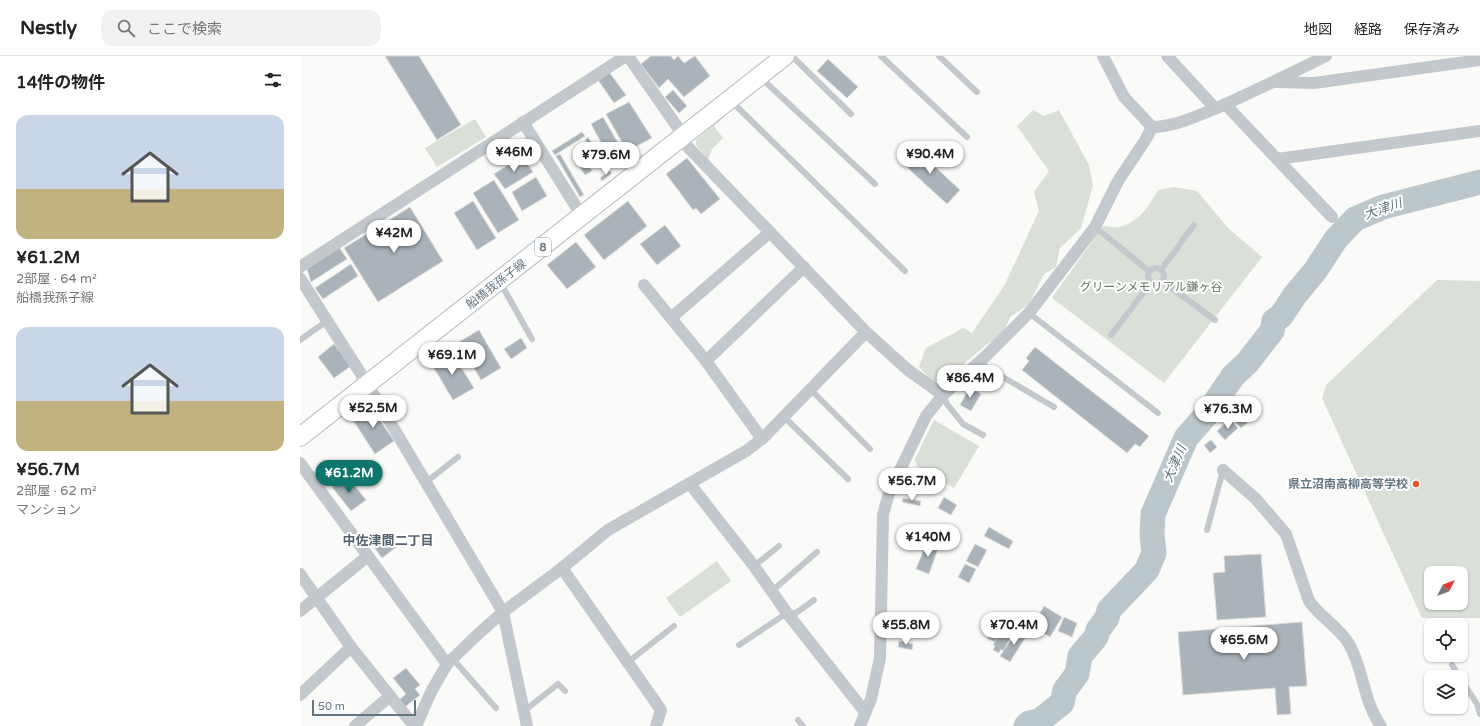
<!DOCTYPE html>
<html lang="ja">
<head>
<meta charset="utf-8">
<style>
  body { margin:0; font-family:"Varela Round","Noto Sans JP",sans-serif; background:#f2f2f2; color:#222; height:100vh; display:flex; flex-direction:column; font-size:15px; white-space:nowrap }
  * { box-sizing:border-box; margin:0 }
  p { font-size:13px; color:#767676 }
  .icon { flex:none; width:22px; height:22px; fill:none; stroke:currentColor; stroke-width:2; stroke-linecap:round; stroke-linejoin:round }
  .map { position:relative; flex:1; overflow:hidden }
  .drawer { display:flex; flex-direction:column; background:#fff; width:300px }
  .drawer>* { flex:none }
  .needle { width:26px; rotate:48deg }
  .fabs { position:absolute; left:1124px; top:510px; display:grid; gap:8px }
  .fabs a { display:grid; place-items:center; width:44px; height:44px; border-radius:8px; background:#fff; box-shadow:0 1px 3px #0004; font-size:20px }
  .scale { position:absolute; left:12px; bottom:10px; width:104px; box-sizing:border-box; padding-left:4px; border:2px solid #657683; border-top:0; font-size:11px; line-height:14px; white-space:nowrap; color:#657683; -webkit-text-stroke:3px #fff; paint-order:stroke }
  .price { position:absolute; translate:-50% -34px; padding:0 9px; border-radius:14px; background:#fff; color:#222; font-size:13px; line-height:26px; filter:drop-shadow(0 1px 2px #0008) }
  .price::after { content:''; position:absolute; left:50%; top:24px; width:12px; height:9px; margin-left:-6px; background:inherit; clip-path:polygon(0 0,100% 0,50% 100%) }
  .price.on { background:#0f766e; color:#fff }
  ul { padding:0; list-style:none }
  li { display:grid; align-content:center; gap:8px; height:212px; padding:0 16px }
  li span { display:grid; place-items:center; height:124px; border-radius:12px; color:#555 }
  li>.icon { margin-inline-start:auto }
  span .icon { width:72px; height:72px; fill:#fffc; stroke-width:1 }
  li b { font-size:17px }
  h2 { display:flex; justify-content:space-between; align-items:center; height:48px; padding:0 16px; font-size:17px }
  header { display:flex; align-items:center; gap:24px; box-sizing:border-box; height:56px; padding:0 20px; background:#fff; border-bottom:1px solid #e0e0e0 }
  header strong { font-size:19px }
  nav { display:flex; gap:22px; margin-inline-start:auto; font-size:14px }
  .search { width:280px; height:36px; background:#f2f2f2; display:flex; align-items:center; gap:10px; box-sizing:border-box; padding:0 14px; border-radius:12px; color:#767676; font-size:15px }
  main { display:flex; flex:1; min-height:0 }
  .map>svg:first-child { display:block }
  .green { fill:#dadfd7; fill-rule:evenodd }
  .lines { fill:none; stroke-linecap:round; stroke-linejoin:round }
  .river { stroke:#bbc7cb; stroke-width:25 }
  .building { fill:#aab3b9; stroke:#dcdcda }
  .primary-casing { stroke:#b5babe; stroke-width:20 }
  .service { stroke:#c3c8cc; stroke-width:6 }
  .minor { stroke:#c3c8cc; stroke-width:12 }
  .primary { stroke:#fff; stroke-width:18 }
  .poi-dot { fill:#e4572e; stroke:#fff; stroke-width:1.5 }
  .labels { text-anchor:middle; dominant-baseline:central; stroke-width:4; stroke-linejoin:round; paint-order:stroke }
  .shield { fill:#fff; stroke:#939fa8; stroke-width:1 }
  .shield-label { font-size:11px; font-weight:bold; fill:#657683 }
  .street-label { font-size:12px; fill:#657683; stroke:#fff }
  .park-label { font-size:12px; fill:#687a64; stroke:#fff }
  .poi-label { font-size:12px; font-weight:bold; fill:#657683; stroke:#fff; text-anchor:end }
  .water-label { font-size:13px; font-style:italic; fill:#60757c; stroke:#fff }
  .neighbourhood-label { font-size:13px; font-weight:bold; fill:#57646e; stroke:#fff }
</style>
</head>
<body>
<header>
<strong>Nestly</strong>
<div class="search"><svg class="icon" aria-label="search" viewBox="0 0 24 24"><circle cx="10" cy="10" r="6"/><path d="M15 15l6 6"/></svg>ここで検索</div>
<nav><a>地図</a><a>経路</a><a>保存済み</a></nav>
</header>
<main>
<section class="drawer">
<h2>14件の物件<svg class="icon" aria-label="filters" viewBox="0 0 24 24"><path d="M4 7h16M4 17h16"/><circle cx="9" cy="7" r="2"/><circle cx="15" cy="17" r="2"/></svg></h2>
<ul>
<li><span style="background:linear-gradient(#c9d6e8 60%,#c2b280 0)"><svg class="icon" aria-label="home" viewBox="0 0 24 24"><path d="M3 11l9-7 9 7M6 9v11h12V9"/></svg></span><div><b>¥61.2M</b><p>2部屋 · 64 m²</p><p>船橋我孫子線</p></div></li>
<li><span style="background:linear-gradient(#c9d6e8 60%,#c2b280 0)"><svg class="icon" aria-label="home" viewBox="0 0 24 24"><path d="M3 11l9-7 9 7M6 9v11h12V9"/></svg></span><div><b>¥56.7M</b><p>2部屋 · 62 m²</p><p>マンション</p></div></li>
</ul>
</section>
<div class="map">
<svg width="1180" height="670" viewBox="0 0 1180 670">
  <rect width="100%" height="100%" fill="#fafaf8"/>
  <!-- green -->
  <g class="green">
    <polygon points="733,54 744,60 759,54 789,109 793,130 781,172 760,192 756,211 744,218 729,248 710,261 701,282 687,288 647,322 633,326 619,311 626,292 663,272 672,277 704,230 739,155 734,136 749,115 717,70"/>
    <polygon points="425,58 427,58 414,70 423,82 412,93 408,104 396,89 396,84"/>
    <polygon points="175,63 186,81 137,111 125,92"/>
    <path d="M873,131L897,135L929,173L962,201L864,327L752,242L803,170C808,170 814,172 819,171C839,167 849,150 858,134Z"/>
    <path d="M1137,224L1180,225V562H1122L1022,342L1026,329ZM1131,517H1161V547H1131Z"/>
    <polygon points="634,364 679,390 654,432 617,410 615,403"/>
    <polygon points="417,505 431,525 380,561 366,542"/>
  </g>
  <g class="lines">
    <!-- river -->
    <polyline class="river" points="726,670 729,667 739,665 762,647 765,634 777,618 780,600 796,581 798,574 807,562 809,554 847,514 854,497 852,479 853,458 886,382 907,358 933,320 947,307 972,275 974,265 981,260 995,239 1015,215 1036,183 1055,163 1083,151 1180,126"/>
  </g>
  <!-- building -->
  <g class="building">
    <polygon points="85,0 119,0 161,69 137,84"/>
    <polygon points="351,0 371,0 374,4 378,0 384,7 395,0 410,20 384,41 368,23 359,32 341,8"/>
    <polygon points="528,3 558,31 547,42 517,15"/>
    <polygon points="309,16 326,39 314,47 298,24"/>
    <polygon points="373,34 387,50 379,57 365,41"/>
    <polygon points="329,46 352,82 327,95 306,58"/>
    <polygon points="303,61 321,92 308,99 291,68"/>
    <polygon points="282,76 285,80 255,99 252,95"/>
    <polygon points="288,81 307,111 303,113 285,84"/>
    <polygon points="613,90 660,134 647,148 599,104"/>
    <polygon points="280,95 292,115 285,119 272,99"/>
    <polygon points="260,98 284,139 280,141 256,100"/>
    <polygon points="222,100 233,116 205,133 194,118"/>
    <polygon points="387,102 420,143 401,158 396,152 393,154 366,118"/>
    <polygon points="309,115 312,117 302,125 300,122"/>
    <polygon points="236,121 247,140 222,155 212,136"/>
    <polygon points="194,124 219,164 198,177 173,137"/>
    <polygon points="173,145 196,182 177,194 154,157"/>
    <polygon points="328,145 347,170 304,204 284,179"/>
    <polygon points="110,151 143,205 78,246 44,192"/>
    <polygon points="365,169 381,190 357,209 340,188"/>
    <polygon points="276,186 296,211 267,233 247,209"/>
    <polygon points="39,191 47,203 11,226 7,213"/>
    <polygon points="51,208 58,220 23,243 15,232"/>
    <polygon points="179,274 201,312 181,324 159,286"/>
    <polygon points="221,282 227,292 211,303 204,293"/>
    <polygon points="34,288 51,310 34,322 18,301"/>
    <polygon points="735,291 849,380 840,391 835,388 827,397 722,314 729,305 726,302"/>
    <polygon points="151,295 174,332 153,344 131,307"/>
    <polygon points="670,331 681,338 671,355 660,349"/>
    <polygon points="70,349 94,385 75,398 51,361"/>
    <polygon points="944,349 954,361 941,372 930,360"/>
    <polygon points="930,363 938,372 925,384 917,375"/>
    <polygon points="911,384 917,391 910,397 904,389"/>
    <polygon points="47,420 66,444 51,455 32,431"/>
    <polygon points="644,441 657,449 651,459 638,452"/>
    <polygon points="603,442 621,445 620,450 602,446"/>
    <polygon points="689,471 713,485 709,493 684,480"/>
    <polygon points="90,478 99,489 82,502 74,491"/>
    <polygon points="627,486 639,490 629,518 616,513"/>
    <polygon points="675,488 687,494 678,511 666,505"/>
    <polygon points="961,498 966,561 917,564 913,517 925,516 924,500"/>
    <polygon points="665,508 676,513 669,527 658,521"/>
    <polygon points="744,550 762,561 750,581 732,570"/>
    <polygon points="764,561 777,567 772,581 758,575"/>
    <polygon points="1002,566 1007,630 989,631 991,658 977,659 975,632 883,639 878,576"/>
    <polygon points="711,569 716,572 703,595 701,593 699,597 693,594 695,590 693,589 701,576 706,579"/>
    <polygon points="692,572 700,575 695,586 687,582"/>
    <polygon points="718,573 727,579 710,606 700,600"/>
    <polygon points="599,585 613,588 612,594 598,591"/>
    <polygon points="106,612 120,629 115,633 120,639 105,651 99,644 106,638 93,622"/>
  </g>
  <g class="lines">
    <!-- primary casing -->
    <g class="primary-casing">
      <polyline id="primary" points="0,381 485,0"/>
    </g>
    <!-- service -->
    <g class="service">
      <polyline points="492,0 551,58"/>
      <polyline points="581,0 667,81"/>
      <polyline points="639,0 677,36"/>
      <polyline points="460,21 575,128"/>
      <polyline points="430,44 605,215"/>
      <polyline points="193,86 205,105"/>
      <polyline points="795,171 849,215"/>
      <circle cx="856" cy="220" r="8"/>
      <polyline points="861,214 894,169"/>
      <polyline points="862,225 915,264"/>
      <polyline points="200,226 232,283"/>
      <polyline points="729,257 858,357"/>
      <polyline points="811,279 851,227"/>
      <polyline points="0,284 27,265"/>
      <polyline points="679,307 754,351"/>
      <polyline points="510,333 570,393"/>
      <polyline points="643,339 647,348 663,368 683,379"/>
      <polyline points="484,361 548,423"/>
      <polyline points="125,427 158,401"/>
      <polyline points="907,474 923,414"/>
      <polyline points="454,510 479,490"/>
      <polyline points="472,535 517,496"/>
      <polyline points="439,589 487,557 496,557 514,544"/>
      <polyline points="152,602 196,652"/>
      <polyline points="328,606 374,570"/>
      <polyline points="1152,609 1160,621"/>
      <polyline points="1161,623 1177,648 1180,658"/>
      <polyline points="224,655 258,628 265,635"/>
      <polyline points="498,664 503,670"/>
    </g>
    <!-- minor -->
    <g class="minor">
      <polyline points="328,0 383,79 385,88 566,276 608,314 643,339"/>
      <path d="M803,0L824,41L852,71C874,71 897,60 917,52C954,35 990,18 1026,0"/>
      <polyline points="867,0 915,52"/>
      <polyline points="977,26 1014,27 1180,4"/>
      <polyline points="925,48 977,103 1180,75"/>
      <polyline points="223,66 282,160"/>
      <polyline points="977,103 1032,161"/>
      <polyline points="0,211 326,0"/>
      <polyline points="0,222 68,329 203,556 227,670"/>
      <polyline points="344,229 406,305 462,383"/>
      <polyline points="371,262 470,176"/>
      <polyline points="406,305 504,211"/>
      <polyline points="0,407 147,608"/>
      <path d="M923,414L956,443L986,478L1009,545C1020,561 1039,571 1049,588C1064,614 1063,645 1081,670"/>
      <polyline points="390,428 454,510 487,557 565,656"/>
      <polyline points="262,512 361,654 356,670"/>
      <polyline points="0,518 51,591 114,670"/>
      <polyline points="0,555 68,500"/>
      <polyline points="0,639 51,591"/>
      <polyline points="55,670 90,640"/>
      <polyline points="116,670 131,636 147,608 177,579 203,556 262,512 308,474 446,395 462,383 566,276"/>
      <polyline points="560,670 571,643 580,602 583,459 589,437 626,360 643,339 687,299 729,257 795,171 818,125 846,83 852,71"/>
    </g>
    <!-- primary -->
    <use href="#primary" class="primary"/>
  </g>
  <!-- markers -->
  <circle class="poi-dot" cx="1116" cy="428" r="4"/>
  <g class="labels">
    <!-- shield labels -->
    <rect class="shield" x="235" y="182" width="16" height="18" rx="3"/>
    <g class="shield-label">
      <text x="243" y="191">8</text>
    </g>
    <!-- street labels -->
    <g class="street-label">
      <text transform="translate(196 228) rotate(-38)">船橋我孫子線</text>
    </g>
    <!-- park labels -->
    <g class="park-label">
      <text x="851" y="231">グリーンメモリアル鎌ヶ谷</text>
    </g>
    <!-- poi labels -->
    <g class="poi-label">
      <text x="1108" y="428">県立沼南高柳高等学校</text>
    </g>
    <!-- water labels -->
    <g class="water-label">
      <text transform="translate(1083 153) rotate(-19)">大津川</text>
      <text transform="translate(875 408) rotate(-67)">大津川</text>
    </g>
    <!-- neighbourhood labels -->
    <g class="neighbourhood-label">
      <text x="88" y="485">中佐津間二丁目</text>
    </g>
  </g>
</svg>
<div class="fabs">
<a><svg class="needle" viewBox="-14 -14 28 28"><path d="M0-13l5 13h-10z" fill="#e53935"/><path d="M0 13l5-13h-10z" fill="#767676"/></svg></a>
<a><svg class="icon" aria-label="locate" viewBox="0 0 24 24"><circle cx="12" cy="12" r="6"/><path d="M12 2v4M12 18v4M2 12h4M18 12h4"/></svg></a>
<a><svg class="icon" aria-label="layers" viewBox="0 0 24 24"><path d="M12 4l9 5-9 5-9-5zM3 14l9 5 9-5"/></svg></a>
</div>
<div class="scale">50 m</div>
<b class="price" style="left:214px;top:117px">¥46M</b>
<b class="price" style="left:630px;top:119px">¥90.4M</b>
<b class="price" style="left:306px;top:120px">¥79.6M</b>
<b class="price" style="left:94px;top:198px">¥42M</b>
<b class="price" style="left:152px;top:320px">¥69.1M</b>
<b class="price" style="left:670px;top:343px">¥86.4M</b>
<b class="price" style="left:73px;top:373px">¥52.5M</b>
<b class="price" style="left:928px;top:374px">¥76.3M</b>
<b class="price on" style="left:49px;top:438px">¥61.2M</b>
<b class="price" style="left:612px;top:446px">¥56.7M</b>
<b class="price" style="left:628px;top:502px">¥140M</b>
<b class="price" style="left:606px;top:590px">¥55.8M</b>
<b class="price" style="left:714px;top:590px">¥70.4M</b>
<b class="price" style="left:944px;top:605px">¥65.6M</b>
</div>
</main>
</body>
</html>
